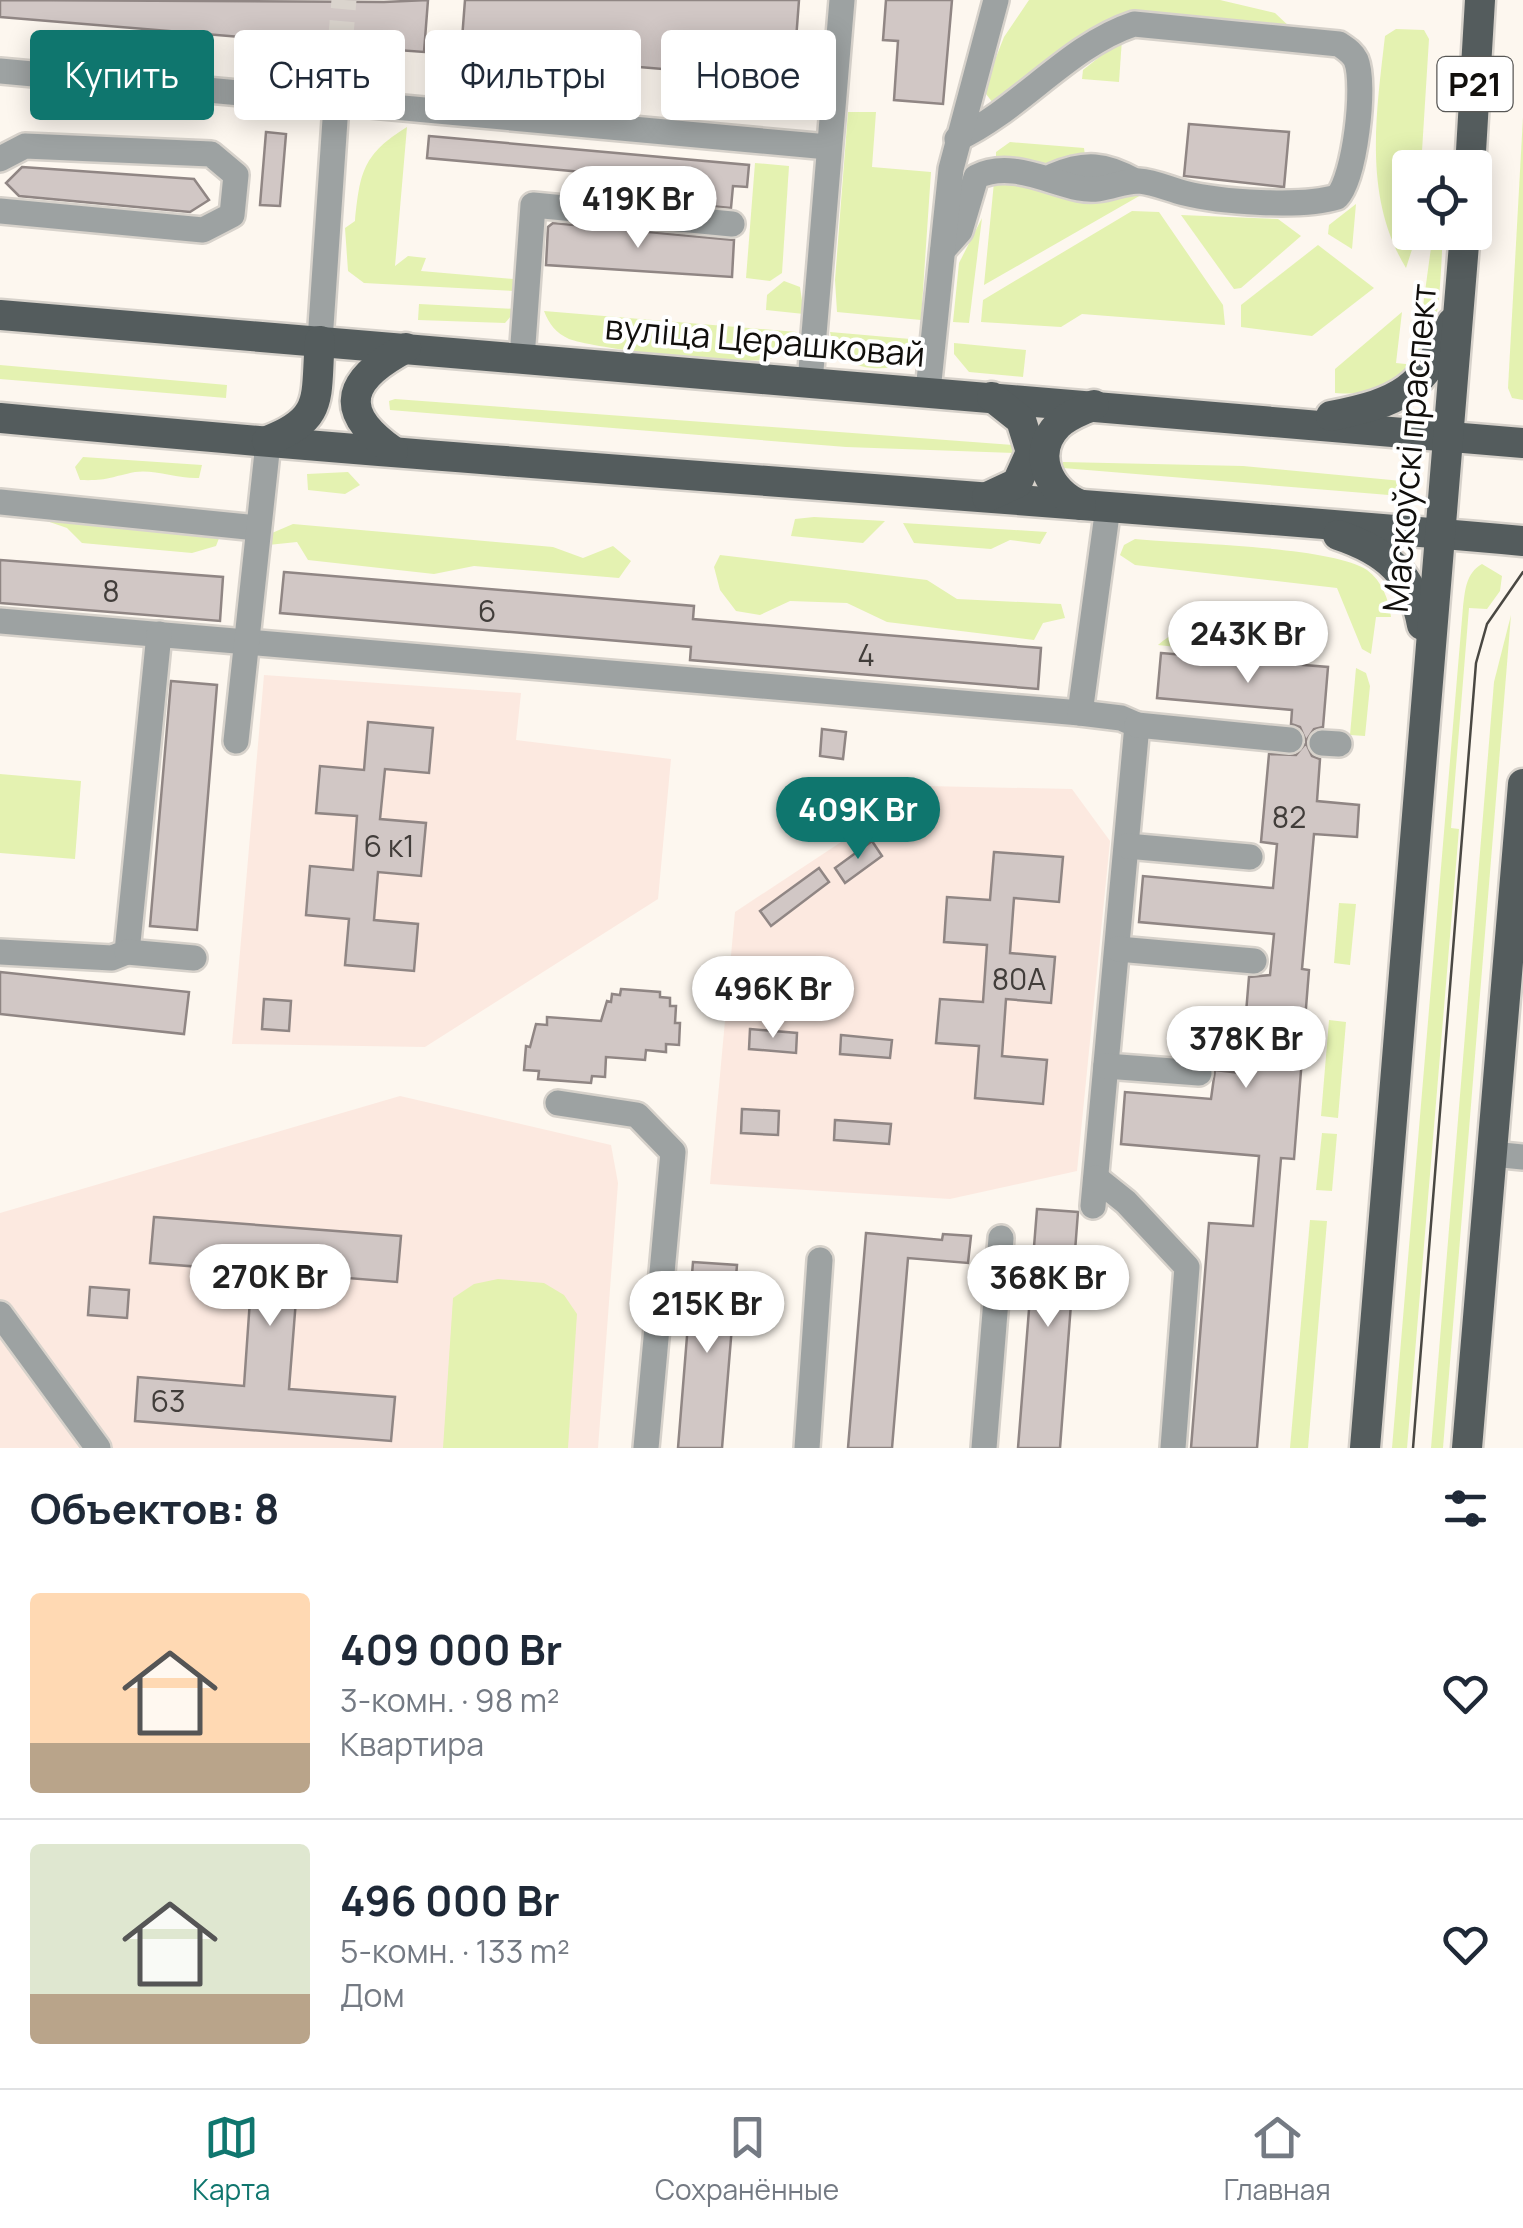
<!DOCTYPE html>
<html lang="ru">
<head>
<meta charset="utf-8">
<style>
  body { margin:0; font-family:Manrope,sans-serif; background:#f2f2f3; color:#1f2937; height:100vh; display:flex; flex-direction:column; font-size:38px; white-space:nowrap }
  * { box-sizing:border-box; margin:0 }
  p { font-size:32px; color:#747a83 }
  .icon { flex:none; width:55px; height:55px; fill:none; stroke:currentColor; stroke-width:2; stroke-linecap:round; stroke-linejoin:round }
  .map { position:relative; height:1448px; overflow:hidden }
  .sheet { display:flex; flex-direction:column; background:#fff; flex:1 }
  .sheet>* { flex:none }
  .guide { position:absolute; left:30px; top:30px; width:1000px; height:90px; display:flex; gap:20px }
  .tools { position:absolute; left:1392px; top:150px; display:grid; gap:20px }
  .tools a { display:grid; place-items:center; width:100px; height:100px; border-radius:10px; background:#fff; box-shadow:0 5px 25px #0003; font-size:50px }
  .price { position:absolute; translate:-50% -85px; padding:0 22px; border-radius:35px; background:#fff; color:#222; font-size:32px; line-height:65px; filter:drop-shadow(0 2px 5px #0008) }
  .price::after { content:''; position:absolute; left:50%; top:60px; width:30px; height:22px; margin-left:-15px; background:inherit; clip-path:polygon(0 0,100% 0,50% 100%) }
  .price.current { background:#0f766e; color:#fff }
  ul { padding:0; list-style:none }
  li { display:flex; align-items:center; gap:30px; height:250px; padding:0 30px }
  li+li { border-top:2px solid #e0e1e3 }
  li span { display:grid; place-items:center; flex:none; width:280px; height:200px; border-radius:10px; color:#555 }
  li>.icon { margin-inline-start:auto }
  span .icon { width:120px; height:120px; fill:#fffc; stroke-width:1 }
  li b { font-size:42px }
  h2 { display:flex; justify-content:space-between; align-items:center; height:120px; padding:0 30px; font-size:42px }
  .tag { padding:0 35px; border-radius:10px; background:#fff; box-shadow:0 5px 25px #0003; font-size:35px; line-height:90px }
  .tag.current { background:#0f766e; color:#fff }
  .dock { display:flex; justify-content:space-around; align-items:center; height:140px; border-top:2px solid #e0e1e3; background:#fff; font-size:28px; color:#747a83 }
  .dock a { display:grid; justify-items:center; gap:5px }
  .dock .current { color:#0f766e }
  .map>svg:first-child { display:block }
  .education { fill:#fce9e0 }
  .green { fill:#e4f2b1 }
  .building { fill:#d1c7c5; stroke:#908684; stroke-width:2.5 }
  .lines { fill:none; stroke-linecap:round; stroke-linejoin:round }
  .minor-tunnel { stroke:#dad4cd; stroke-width:25; stroke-dasharray:25 12; stroke-linecap:butt }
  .minor-casing { stroke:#d7d2cb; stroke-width:30 }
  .major-casing { stroke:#d7d2cb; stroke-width:35 }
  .minor { stroke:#9da2a2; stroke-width:25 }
  .major { stroke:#545c5d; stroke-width:30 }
  .tram { stroke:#4a4843; stroke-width:2.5 }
  .labels { text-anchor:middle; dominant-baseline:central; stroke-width:8; stroke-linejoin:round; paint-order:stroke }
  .number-label { font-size:30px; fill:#413d3a }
  .shield { fill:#fff; stroke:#585755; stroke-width:2.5 }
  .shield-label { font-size:32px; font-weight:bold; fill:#110f0c }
  .street-label { font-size:35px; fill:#110f0c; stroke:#fff }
</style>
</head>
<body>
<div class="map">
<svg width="1523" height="1448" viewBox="0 0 1523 1448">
  <rect width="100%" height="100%" fill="#fdf7ef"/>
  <!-- education -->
  <g class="education">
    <polygon points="264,675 521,693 516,740 671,759 658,899 425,1047 232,1044"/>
    <polygon points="926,786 1072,789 1110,841 1077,1171 950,1199 710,1184 735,912"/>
    <polygon points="400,1096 611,1145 618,1183 598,1448 0,1448 0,1213"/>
  </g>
  <!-- green -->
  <g class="green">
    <polygon points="1029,0 1220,0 1275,13 1292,29 1126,16 996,107 983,90 1004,37"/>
    <path d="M1396,29L1424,30L1429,39L1421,167L1410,168V232L1417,234L1406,268C1363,197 1376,115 1385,36Z"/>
    <polygon points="1122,39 1119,82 1082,79 1083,70"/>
    <polygon points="848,112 876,112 872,167 931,172 921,320 837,312 835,280"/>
    <polygon points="1523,117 1523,400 1512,398 1508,388"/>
    <path d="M407,127L395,266L408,256L426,258L421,271L513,279L515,291L364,283L348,271L345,228L355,221C360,172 363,154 407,127Z"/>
    <polygon points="1010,142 1084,148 1085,156 1050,168 996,164 996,152"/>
    <polygon points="755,163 789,166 782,273 770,281 746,278"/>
    <polygon points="994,182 1044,184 1059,196 1083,201 1140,188 1141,195 984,285"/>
    <polygon points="1356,204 1352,249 1328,234 1329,225"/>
    <polygon points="1132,211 1159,212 1223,305 1225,325 1082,314 1061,327 981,322 983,300"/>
    <polygon points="1181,215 1278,219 1301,236 1241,288 1234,289"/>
    <polygon points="982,218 969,323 953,322 959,263"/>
    <path d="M1433,233H1443C1438,314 1444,401 1335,393V369L1402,312L1396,363L1415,365Z"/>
    <polygon points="1318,245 1374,288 1312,336 1241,327 1241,305"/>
    <polygon points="784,281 800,287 804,314 766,310 767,295"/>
    <polygon points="419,304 517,309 505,323 418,320"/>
    <path d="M544,311L797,332C790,343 783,355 770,359C744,366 595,349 569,339C556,333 549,324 544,311Z"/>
    <path d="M830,332L922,340L909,363C876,374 838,370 830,332Z"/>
    <polygon points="954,343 1026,350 1023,377 969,372 954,354"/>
    <polygon points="0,365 227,385 226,398 0,379"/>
    <polygon points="395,399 1013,445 1014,453 846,447 390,410 389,401"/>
    <path d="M83,457L202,465L199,478C178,479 154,469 135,472C110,477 108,481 80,480L75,467Z"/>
    <polygon points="1063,462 1243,466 1402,481 1407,490 1401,496 1063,468"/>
    <polygon points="348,472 360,485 345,494 308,490 307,474"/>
    <polygon points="0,489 216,510 223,528 216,546 192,553 82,543 67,528 35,517 0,516"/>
    <polygon points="814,517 885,521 863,543 791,536 795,519"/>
    <polygon points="903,523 1047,532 1040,544 1010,540 991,549 914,543"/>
    <polygon points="293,524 553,547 583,558 613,546 631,561 619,578 474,566 434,574 308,560 297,542 268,545 272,533"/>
    <path d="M1135,539C1184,544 1332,546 1367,570C1382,581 1389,600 1391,617H1376L1371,654L1362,649L1337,588L1135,565L1120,555L1124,545Z"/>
    <polygon points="720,555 927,580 957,599 1061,604 1065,618 1043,623 1034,640 887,622 847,603 790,601 760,615 736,611 720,590 714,567"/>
    <path d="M1482,564L1502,576L1500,591L1487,609L1469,608L1451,828L1459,829L1407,1448H1392L1463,607C1465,590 1466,573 1482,564Z"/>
    <path d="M1255,607L1251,628L1310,640L1321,647L1317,657L1293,660L1158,645C1185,622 1222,615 1255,607Z"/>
    <polygon points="1511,615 1443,1448 1431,1448 1494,682"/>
    <polygon points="1356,668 1366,673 1370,686 1365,736 1350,735"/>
    <polygon points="0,774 81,781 75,859 0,853"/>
    <polygon points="1339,903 1356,904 1350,965 1334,963"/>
    <polygon points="1329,1020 1346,1022 1338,1118 1321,1116"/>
    <polygon points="1322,1133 1337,1134 1332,1191 1316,1190"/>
    <polygon points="1310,1220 1327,1221 1308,1448 1290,1448"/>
    <polygon points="498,1279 544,1283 564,1295 577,1314 568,1448 443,1448 453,1298 474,1284"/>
  </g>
  <!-- building -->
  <g class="building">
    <polygon points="0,0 384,2 428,0 424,52 356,47 354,38 342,30 332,32 324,44 0,17"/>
    <polygon points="465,0 799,0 793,80 461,52"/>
    <polygon points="886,0 952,0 943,104 894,100 898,41 883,40"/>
    <polygon points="1189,124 1289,132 1284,187 1184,176"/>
    <polygon points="266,132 286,134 280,206 260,205"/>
    <polygon points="429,136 749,165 747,187 733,186 731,208 668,202 670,180 427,158"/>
    <polygon points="22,167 194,179 209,200 190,212 19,196 6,183"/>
    <polygon points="553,223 734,240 732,277 546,265 548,227"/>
    <polygon points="0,560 223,577 220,621 0,603"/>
    <polygon points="284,572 694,606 693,619 1041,648 1038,689 690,660 691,647 280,613"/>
    <polygon points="1161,653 1328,667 1323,727 1314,729 1306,741 1300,727 1291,724 1292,710 1157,698"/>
    <polygon points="171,681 217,685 197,930 150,926"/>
    <polygon points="368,722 433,728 429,773 385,769 380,819 426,823 421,876 378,872 374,920 418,924 414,971 345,965 349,919 306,915 310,866 353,870 357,816 316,813 320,766 364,770"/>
    <polygon points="822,729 846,732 843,759 820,756"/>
    <polygon points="1306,743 1312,756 1320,759 1317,801 1359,805 1357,837 1314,834 1302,969 1309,970 1294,1159 1281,1158 1257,1448 1191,1448 1209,1223 1253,1226 1259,1156 1121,1144 1125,1092 1211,1099 1215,1070 1241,1073 1249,977 1270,975 1274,934 1139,922 1143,876 1273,888 1277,844 1261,842 1269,754 1296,755"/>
    <polygon points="872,841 882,856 845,883 835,868"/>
    <polygon points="994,852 1063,857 1059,902 1014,898 1010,953 1055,957 1051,1003 1006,999 1002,1056 1047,1060 1043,1104 975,1098 979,1046 936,1043 940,999 983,1002 987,945 944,942 947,897 990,900"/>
    <polygon points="819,868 829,882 771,926 760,911"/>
    <polygon points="0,972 189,992 184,1034 0,1014"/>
    <polygon points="621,989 660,992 660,997 670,998 670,1006 676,1006 675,1023 680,1023 679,1045 666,1044 666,1052 646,1050 645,1060 606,1057 605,1077 592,1076 591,1083 538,1079 539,1071 524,1070 526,1046 530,1047 536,1024 547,1025 547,1017 601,1021 607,1001 611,1002 612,994 620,995"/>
    <polygon points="264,999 291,1001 289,1031 262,1029"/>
    <polygon points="750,1029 797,1033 796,1053 749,1049"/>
    <polygon points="841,1035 892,1040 890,1058 840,1054"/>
    <polygon points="742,1109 779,1111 778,1135 741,1133"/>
    <polygon points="835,1120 891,1124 889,1144 834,1140"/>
    <polygon points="1037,1209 1078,1212 1060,1448 1018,1448"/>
    <polygon points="154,1217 401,1236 397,1282 298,1274 289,1389 395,1397 391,1441 135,1421 138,1377 244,1386 252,1271 150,1263"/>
    <polygon points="866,1233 942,1240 943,1234 971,1236 968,1263 908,1258 892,1448 848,1448"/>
    <polygon points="693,1262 737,1265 722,1448 678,1448"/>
    <polygon points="90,1287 129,1290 127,1318 88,1315"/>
  </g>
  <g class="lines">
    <!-- minor-tunnel -->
    <polyline class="minor-tunnel" points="340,46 344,0"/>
    <!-- minor casing -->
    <g class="minor-casing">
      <g id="minor">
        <polyline points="0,71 828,147"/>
        <polyline points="0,159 25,146 211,154 236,175 232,215 203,230 0,211"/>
        <path d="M1053,176C1085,162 1105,164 1135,181"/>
        <path d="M943,250L960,231L976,177C1009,160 1046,181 1079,188C1104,193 1118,181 1139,181C1154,182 1169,189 1184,193C1219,202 1302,208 1337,197C1355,178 1366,84 1356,60C1352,52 1346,49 1339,44L1134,24C1068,46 1021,109 957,139"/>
        <polyline points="320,341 340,46"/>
        <polyline points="522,358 533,205 732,224"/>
        <polyline points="810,382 842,0"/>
        <polyline points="928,391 951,169 996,0"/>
        <polyline points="0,502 257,528"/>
        <polyline points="0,621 1080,713 1121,718 1137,725 1093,1206"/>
        <polyline points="1080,713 1108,507"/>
        <polyline points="1137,725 1290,740"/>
        <polyline points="236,741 268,443"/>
        <polyline points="1322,743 1339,744"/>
        <polyline points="1127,846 1250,857"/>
        <polyline points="1118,949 1254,961"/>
        <polyline points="0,952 112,958 127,952 159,634"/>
        <polyline points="127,952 194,958"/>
        <polyline points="1106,1066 1199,1073"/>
        <polyline points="558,1103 637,1115 673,1152 646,1448"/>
        <polyline points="1492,1154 1523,1157"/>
        <polyline points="1096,1178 1126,1202 1187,1267 1173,1448"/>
        <polyline points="0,1314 98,1448"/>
        <polyline points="807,1448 820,1260"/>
        <polyline points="984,1448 1001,1238"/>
      </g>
    </g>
    <!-- major casing -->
    <g class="major-casing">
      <g id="major">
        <polyline points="1470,168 1480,0"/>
        <polyline points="0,315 1523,443"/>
        <path d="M1331,416C1400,402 1423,391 1452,323"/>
        <path d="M0,418C507,466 1016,496 1523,541"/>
        <path d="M267,441C326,419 315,396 320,341"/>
        <path d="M393,451C334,409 350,378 406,348"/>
        <polyline points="987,497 1017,483 1031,452 1021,420 992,397"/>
        <path d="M1081,505C1049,493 1030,453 1058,425C1068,415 1082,411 1094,405"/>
        <path d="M1338,535C1386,551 1413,574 1422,625"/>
        <polyline points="1365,1448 1465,232"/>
        <polyline points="1467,1448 1523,784"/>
      </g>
    </g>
    <!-- minor -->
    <use href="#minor" class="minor"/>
    <!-- major -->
    <use href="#major" class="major"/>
    <!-- tram -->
    <polyline class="tram" points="1413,1448 1476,663 1487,624 1523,572"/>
  </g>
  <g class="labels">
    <!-- number labels -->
    <g class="number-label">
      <text x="111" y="590">8</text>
      <text x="487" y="610">6</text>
      <text x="866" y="654">4</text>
      <text x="1289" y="816">82</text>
      <text x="389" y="845">6 к1</text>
      <text x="1019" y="978">80А</text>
      <text x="168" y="1400">63</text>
    </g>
    <!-- shield labels -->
    <rect class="shield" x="1437.5" y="57" width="75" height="54" rx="8"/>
    <g class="shield-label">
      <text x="1475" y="84">Р21</text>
    </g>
    <!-- street labels -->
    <g class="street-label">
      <text transform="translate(765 340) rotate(5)">вуліца Церашковай</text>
      <text transform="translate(1409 448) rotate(-85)">Маскоўскі праспект</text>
    </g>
  </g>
</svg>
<div class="tools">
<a><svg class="icon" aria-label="locate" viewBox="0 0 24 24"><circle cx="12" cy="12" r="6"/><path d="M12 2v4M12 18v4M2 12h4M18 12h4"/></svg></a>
</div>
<b class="price" style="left:638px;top:251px">419K Br</b>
<b class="price" style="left:1248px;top:686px">243K Br</b>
<b class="price current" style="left:858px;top:862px">409K Br</b>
<b class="price" style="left:773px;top:1041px">496K Br</b>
<b class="price" style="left:1246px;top:1091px">378K Br</b>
<b class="price" style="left:270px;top:1329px">270K Br</b>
<b class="price" style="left:1048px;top:1330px">368K Br</b>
<b class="price" style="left:707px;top:1356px">215K Br</b>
<div class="guide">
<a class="tag current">Купить</a>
<a class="tag">Снять</a>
<a class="tag">Фильтры</a>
<a class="tag">Новое</a>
</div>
</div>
<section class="sheet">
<h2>Объектов: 8<svg class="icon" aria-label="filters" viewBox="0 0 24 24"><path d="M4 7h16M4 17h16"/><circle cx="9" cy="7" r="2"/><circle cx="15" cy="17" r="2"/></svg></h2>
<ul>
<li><span style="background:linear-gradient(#ffd9b3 75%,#b9a48a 0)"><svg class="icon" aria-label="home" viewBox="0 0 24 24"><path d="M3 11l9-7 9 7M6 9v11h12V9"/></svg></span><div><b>409 000 Br</b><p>3-комн. · 98 m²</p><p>Квартира</p></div><svg class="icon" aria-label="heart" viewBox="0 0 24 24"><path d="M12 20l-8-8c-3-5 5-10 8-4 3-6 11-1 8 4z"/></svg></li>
<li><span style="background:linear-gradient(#dfe7d0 75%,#b9a48a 0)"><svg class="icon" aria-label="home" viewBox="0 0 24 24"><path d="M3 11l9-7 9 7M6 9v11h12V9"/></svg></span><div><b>496 000 Br</b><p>5-комн. · 133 m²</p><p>Дом</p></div><svg class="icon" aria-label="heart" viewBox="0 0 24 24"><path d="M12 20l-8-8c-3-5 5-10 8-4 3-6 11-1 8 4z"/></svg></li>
</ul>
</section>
<nav class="dock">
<a class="current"><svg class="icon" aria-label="map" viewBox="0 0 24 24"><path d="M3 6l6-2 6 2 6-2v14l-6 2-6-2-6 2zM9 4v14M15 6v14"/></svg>Карта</a>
<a><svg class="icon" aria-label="saved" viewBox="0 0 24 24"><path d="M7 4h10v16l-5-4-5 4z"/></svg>Сохранённые</a>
<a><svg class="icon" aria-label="home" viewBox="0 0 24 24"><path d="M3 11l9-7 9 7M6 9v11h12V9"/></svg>Главная</a>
</nav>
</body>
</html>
